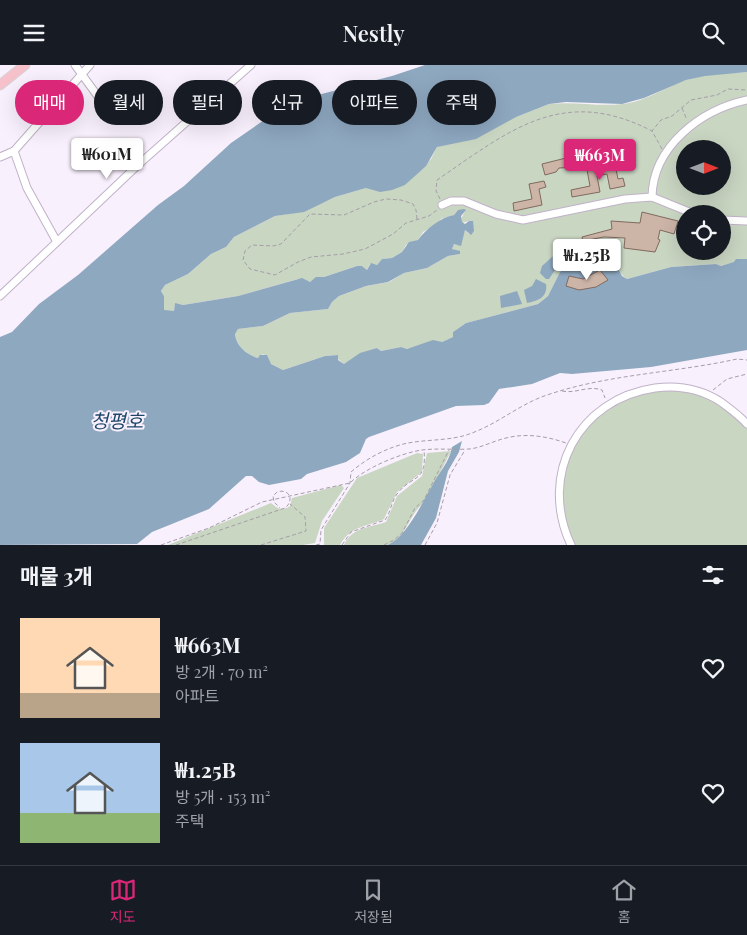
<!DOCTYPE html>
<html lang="ko">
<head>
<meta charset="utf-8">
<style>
  body { margin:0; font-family:"Playfair Display","Noto Sans KR",serif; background:#242831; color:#f1f3f6; height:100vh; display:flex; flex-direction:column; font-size:19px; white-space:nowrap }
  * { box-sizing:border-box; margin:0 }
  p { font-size:16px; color:#9ea1a6 }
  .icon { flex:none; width:28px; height:28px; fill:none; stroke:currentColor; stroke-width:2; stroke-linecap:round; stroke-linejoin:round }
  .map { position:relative; height:480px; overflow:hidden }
  .sheet { display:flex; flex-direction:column; background:#171b24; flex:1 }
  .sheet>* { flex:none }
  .top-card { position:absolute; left:15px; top:15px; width:718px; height:45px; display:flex; gap:10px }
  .needle { width:32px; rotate:90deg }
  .controls { position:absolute; left:676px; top:75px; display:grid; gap:10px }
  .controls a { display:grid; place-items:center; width:55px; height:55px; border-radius:50%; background:#171b24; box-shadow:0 5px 20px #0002; font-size:25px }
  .price { position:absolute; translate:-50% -42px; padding:0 11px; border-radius:5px; background:#fff; color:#222; font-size:16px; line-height:32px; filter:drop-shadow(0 1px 2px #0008) }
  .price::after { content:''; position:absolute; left:50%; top:30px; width:15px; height:11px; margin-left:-8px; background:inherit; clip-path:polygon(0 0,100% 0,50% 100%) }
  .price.selected { background:#db2777; color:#fff }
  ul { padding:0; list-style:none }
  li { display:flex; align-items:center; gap:15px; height:125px; padding:0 20px }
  li span { display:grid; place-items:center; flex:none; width:140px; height:100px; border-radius:0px; color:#555 }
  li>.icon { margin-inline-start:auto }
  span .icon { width:60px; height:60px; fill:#fffc; stroke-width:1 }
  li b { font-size:21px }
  h2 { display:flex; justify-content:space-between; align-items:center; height:60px; padding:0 20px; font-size:21px }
  .chip { padding:0 18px; border-radius:22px; background:#171b24; box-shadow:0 5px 20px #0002; font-size:18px; line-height:45px }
  .chip.selected { background:#db2777; color:#fff }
  header { display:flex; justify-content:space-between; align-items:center; height:65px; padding:0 20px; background:#171b24; font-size:22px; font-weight:600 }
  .tab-bar { display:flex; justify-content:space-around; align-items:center; height:70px; border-top:1px solid #363941; background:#171b24; font-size:14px; color:#9ea1a6 }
  .tab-bar a { display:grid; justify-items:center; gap:2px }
  .tab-bar .selected { color:#db2777 }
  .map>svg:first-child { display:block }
  .green { fill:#c9d6c2; fill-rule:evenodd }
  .water { fill:#8ea8c0 }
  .building { fill:#ccb4a7; stroke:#816a5f }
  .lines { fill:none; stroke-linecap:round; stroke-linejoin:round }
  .minor-casing { stroke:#c0b2c8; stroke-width:9 }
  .major-casing { stroke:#d6d5d7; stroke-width:11 }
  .path { stroke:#a59da8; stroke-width:1; stroke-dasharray:4 2.5; stroke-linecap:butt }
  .minor { stroke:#fff; stroke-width:7 }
  .major { stroke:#f6c1ca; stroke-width:9 }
  .labels { text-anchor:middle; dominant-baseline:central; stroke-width:4; stroke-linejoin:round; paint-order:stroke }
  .water-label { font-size:19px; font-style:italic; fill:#1d4669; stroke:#f9f0fd }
</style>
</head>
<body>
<header><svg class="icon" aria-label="menu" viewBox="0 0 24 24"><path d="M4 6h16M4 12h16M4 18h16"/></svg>Nestly<svg class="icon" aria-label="search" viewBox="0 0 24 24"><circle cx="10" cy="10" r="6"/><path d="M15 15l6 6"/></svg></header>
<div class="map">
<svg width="747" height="480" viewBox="0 0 747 480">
  <rect width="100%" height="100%" fill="#f9f0fd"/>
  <!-- green -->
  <g class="green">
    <path d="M747,7V194L721,201L716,199L671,202L627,214C620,210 616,200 608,194L569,200L560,207L548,231L538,239L466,258L453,267V272L442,277L407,284L401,282L381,286L377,283L344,299L338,294V290L325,291L283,305L271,299L263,289L258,293C247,290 236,281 235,268L238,264L263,261L290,248L328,244L332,237L339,231L366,221L389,217L404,208L427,203L448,191L460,189L457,186L452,184L454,179L460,180L465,165L469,169L472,159L469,156L462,158L461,154L465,146L458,145L454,150L441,154L437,159L423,167L418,175L406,180L402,187L392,193L382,194L377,200L370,199L367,205L362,201H357L324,212H318L310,217L298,214L238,231L183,240L175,239L174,246H164V231L161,226L165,220L188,209L211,189L226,182L234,172L275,151L304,146L335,132L366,123L405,120L431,94L437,82L549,39C574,36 598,42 622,39C645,37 665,22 686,15C706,9 727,8 747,7ZM685,84H722V121H685ZM685,149H722V186H685Z"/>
    <polygon points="670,321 710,331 747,359 747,480 571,480 559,437 571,380 606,340"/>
    <path d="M451,386L425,437C409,448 408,471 388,480H344C352,462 369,463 386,457L397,431L422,411L427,388Z"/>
    <path d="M417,388L423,389L422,407L397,427L384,454C366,462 350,461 340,480H324V463L357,413Z"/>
    <path d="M341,420L344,423L322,456L315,478L303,480H168L271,438C277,443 282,447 290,441L292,433Z"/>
  </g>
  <!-- water -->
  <g class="water">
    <path d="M425,0H747V7L705,11L686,15L644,33L622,39L566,37L549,39L516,52L476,74L437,82L426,101L405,120L392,125L380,127L366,123L335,132L304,147L275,151L234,172L226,182L211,189L188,209L165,220L161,226L164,231V245L174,246L175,238L183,240L238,231L302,213L310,217L316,212H324L357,201H362L367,205L371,198L377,200L382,194L392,193L402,187L409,177L418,175C426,164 441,152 454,150L458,145L464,144L466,145L461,151L462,157L465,159L469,156H473L474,166L471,170L465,165L461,181L454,179L452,184L460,186V189L448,191L427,203L404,208L388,217L366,221L339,231L332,237L328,244L290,248L263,261L238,264L235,269C236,281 247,290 258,293L260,290H267L271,299L283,305L325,291L338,290V295L344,299L360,288L377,283L381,286L401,282L407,284L433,275L442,277L453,272V267L466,258L538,239L548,231L560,207L569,200L608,194L615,198L622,211L627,214L671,202L716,199L721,201L734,197L736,194H747V285L651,302L572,309L560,308L532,319L499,324L489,338L484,340L456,341L369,372L366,374L360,388L346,397L307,409L301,414L269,420L259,417L252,411H246L209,444L152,467L137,479L0,480V272L12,267L39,239L78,210L158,140L184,121L231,78L283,42L298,35L392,11Z"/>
    <polygon points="561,184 568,186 571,192 557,202 549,214 546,214 540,208 542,201"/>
    <path d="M536,214L546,219C548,232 538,236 527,238L524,225L532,221Z"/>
    <polygon points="517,226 522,239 501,243 500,231"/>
    <path d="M462,376L459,387L448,406L436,453L421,480H388C407,471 422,438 432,421C439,407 449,398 452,382Z"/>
  </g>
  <!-- building -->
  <g class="building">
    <polygon points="578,86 579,92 575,93 576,102 559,103 556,107 545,110 542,99 566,93 564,89"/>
    <polygon points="615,99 618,114 623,113 625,121 610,124 607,109 597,111 600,127 572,132 571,125 590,121 587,105"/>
    <polygon points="544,116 546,122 539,124 542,140 514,146 513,138 532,134 529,119"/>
    <polygon points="642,147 678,156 674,169 660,165 658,174 660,175 655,187 624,183 625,173 604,172 583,176 582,172 612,164 611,156 640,158"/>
    <polygon points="600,205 608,215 596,222 579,225 566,221 569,211 583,214"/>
  </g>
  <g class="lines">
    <!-- minor casing -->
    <g class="minor-casing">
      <g id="minor">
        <polyline points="75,0 113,52"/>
        <polyline points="14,86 27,123 57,177"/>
        <polyline points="0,92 14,86 90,0"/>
        <path d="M652,132C653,81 701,45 747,35"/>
        <polyline points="442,140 451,136 464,136 496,149 523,155 625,134 652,132 694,149"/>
        <polyline points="722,155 747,156"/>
        <polyline points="0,231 138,100 251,0"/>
        <path d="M571,480C538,410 578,334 655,323C678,320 701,324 721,337C730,344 739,350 747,359"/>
      </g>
    </g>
    <!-- major casing -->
    <g class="major-casing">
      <polyline id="major" points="0,20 25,0"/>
    </g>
    <!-- path -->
    <g class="path">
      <polyline points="682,43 687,55"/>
      <polyline points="662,84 652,66 661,55 672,51 691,35 717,30 728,24 747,25"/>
      <path d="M440,134L436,126L437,115C510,65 563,20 652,66"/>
      <polyline points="417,154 416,145 413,139 401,135 386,134 374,137 344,150 310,149 281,179 273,181 252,180 245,186 243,195 250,204 275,210 298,197 311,192 343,189 365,184 393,169 406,158 429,151 437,145"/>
      <polyline points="582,195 586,214"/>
      <polyline points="713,325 727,314 747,309"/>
      <path d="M562,326C576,329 588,320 602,325L605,333"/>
      <path d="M161,480L209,463L262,437L350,418C365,403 401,388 422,385C438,383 453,385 469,384C481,383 493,376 506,373C526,368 546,371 566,378"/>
      <path d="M176,480L285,443C295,435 289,423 277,427L273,431L274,437L280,443"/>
      <polyline points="261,480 306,466 305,452 290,439"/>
      <path d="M316,480L320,479L321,465L350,418L351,407C367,393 388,382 408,378C430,374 452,376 472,368C499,358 520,339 547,330C609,309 674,308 737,294L747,295"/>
      <path d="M342,480L351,467L385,455C391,447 391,437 397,429C412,409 427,419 424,385"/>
      <polyline points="384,480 394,475 402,468 415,443 424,435 449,385"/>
      <polyline points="425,480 437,458 450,410 465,385"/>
    </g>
    <!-- minor -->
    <use href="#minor" class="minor"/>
    <!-- major -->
    <use href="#major" class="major"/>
  </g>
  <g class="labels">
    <!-- water labels -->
    <g class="water-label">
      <text x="117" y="355">청평호</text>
    </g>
  </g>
</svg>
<div class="controls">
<a><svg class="needle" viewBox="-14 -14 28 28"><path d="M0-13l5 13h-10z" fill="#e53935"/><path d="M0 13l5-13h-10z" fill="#9ea1a6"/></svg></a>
<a><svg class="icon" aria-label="locate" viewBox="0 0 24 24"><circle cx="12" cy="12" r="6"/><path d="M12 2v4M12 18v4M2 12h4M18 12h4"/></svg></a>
</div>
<b class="price" style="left:107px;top:115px">₩601M</b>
<b class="price selected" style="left:600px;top:116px">₩663M</b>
<b class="price" style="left:587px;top:216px">₩1.25B</b>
<div class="top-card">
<a class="chip selected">매매</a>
<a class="chip">월세</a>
<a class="chip">필터</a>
<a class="chip">신규</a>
<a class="chip">아파트</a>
<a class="chip">주택</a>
</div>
</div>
<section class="sheet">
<h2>매물 3개<svg class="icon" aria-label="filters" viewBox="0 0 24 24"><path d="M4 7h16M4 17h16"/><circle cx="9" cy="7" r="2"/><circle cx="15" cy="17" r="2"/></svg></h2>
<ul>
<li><span style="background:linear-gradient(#ffd9b3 75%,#b9a48a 0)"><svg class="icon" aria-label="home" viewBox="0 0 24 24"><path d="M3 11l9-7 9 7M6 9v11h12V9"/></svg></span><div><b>₩663M</b><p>방 2개 · 70 m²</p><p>아파트</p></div><svg class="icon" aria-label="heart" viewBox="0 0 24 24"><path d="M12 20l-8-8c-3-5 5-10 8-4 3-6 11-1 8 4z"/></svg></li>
<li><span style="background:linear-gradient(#a9c7e8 70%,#8fb573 0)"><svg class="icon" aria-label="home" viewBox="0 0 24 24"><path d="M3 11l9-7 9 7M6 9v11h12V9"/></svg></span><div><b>₩1.25B</b><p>방 5개 · 153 m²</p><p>주택</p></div><svg class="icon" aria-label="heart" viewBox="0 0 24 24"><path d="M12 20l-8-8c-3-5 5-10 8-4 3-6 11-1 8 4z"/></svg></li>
</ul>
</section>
<nav class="tab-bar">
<a class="selected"><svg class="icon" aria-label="map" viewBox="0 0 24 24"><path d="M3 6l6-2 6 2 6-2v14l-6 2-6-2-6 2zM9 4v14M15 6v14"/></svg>지도</a>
<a><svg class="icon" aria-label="saved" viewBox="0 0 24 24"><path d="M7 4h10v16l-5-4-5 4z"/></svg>저장됨</a>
<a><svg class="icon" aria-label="home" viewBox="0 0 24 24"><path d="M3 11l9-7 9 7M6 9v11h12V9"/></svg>홈</a>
</nav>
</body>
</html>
